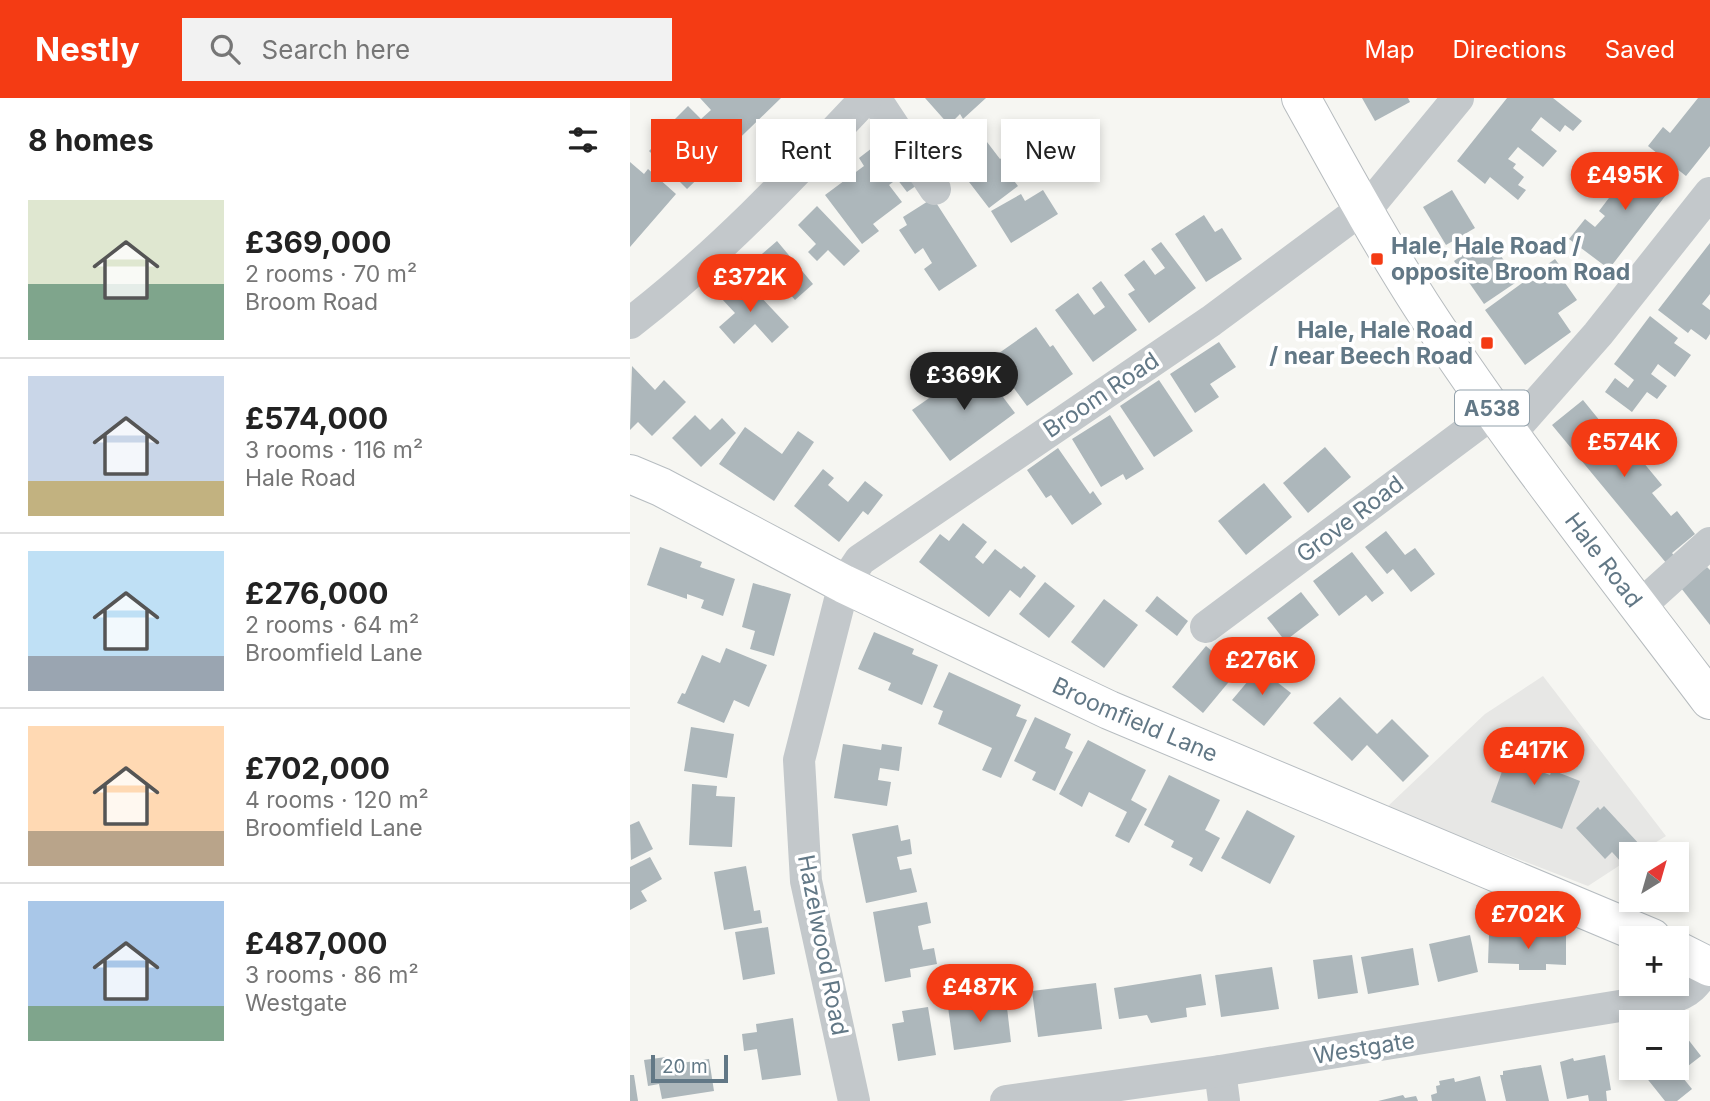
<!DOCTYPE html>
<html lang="en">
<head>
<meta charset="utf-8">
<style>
  body { margin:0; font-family:Inter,sans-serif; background:#f2f2f2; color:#222; height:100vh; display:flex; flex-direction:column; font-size:26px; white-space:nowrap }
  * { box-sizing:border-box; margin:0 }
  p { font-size:23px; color:#767676 }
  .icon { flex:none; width:38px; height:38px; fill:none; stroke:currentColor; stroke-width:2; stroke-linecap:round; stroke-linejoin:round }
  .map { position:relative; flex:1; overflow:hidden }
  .sheet { display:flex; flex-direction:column; background:#fff; width:630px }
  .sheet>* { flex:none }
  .hud { position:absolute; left:21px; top:21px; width:665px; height:63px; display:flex; gap:14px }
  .needle { width:46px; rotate:37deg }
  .tools { position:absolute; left:989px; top:744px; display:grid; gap:14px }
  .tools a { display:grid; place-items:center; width:70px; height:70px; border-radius:0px; background:#fff; box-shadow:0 4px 10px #0003; font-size:35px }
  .scale { position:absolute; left:21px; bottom:18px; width:77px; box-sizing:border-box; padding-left:7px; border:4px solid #627886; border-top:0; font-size:19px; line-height:24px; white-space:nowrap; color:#627886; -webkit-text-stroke:5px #fff; paint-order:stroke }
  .price { position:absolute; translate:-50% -60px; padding:0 16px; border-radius:24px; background:#f43b14; color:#fff; font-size:23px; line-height:46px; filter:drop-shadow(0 2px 4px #0008) }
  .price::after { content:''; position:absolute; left:50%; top:42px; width:21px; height:16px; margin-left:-10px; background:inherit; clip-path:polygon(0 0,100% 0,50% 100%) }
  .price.current { background:#222; color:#fff }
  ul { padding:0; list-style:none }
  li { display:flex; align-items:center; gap:21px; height:175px; padding:0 28px }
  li+li { border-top:2px solid #e0e0e0 }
  li span { display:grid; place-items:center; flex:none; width:196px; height:140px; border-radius:0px; color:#555 }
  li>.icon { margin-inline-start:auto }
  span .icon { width:84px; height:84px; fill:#fffc; stroke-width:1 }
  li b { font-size:30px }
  h2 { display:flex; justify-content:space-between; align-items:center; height:84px; padding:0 28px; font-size:30px }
  .chip { padding:0 24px; border-radius:0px; background:#fff; box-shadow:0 4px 10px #0003; font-size:24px; line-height:63px }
  .chip.current { background:#f43b14; color:#fff }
  header { display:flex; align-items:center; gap:42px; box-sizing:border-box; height:98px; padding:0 35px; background:#f43b14; color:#fff }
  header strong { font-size:33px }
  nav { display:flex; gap:38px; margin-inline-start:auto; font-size:24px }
  .search { width:490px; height:63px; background:#f2f2f2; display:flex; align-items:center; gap:18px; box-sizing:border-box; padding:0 24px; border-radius:0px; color:#767676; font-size:26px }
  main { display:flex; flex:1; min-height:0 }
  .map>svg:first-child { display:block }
  .built { fill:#e7e7e5 }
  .building { fill:#adb7bb }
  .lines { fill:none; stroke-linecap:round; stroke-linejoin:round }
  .secondary-casing { stroke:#b7bdc1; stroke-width:40 }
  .primary-casing { stroke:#b6bbbe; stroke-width:40 }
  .street { stroke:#c3c8cb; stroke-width:32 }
  .secondary { stroke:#fff; stroke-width:38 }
  .primary { stroke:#fff; stroke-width:38 }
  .poi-dot { fill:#f43b14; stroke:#fff; stroke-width:2.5 }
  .labels { text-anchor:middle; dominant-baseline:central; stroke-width:7; stroke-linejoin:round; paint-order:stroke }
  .shield { fill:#fff; stroke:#91a0aa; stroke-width:2 }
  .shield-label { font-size:21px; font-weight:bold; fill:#627886 }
  .poi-label { font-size:23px; font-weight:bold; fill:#627886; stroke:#fff; text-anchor:start }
  .street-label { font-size:23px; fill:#627886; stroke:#fff }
</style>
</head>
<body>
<header>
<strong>Nestly</strong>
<div class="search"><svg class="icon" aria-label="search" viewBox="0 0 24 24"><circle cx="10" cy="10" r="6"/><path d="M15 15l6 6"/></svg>Search here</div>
<nav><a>Map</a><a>Directions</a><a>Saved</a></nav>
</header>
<main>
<section class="sheet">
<h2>8 homes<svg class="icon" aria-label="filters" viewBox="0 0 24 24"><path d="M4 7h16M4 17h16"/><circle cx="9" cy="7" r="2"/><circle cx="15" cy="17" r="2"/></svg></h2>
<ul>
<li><span style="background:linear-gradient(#dfe7d0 60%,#7fa58c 0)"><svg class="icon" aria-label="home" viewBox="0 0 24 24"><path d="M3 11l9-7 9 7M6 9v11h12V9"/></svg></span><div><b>£369,000</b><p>2 rooms · 70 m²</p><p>Broom Road</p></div></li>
<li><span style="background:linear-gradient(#c9d6e8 75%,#c2b280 0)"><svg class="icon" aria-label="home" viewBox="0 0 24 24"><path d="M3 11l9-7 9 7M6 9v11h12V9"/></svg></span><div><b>£574,000</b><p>3 rooms · 116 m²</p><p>Hale Road</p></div></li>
<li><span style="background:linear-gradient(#bfe0f5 75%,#9aa5b1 0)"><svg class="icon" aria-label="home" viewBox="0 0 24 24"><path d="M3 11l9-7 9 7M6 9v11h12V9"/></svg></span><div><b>£276,000</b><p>2 rooms · 64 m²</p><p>Broomfield Lane</p></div></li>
<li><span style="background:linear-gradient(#ffd9b3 75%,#b9a48a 0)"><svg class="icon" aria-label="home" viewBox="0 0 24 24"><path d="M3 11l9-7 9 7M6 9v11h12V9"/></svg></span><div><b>£702,000</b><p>4 rooms · 120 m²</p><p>Broomfield Lane</p></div></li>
<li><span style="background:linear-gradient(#a9c7e8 75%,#7fa58c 0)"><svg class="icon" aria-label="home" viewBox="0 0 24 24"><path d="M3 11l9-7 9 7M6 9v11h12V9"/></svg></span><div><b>£487,000</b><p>3 rooms · 86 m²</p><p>Westgate</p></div></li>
</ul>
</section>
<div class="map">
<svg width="1080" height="1003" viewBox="0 0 1080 1003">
  <rect width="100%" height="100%" fill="#f6f6f2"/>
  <!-- built -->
  <polygon class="built" points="913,578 1036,738 1007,756 1001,756 1001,760 958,788 756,710 855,616"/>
  <!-- building -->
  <g class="building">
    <polygon points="70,0 151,0 57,91 19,53 31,41 39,50 47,42 36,30 58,8 71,21 81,12"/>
    <polygon points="295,0 356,0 333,21 330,16 319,27"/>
    <polygon points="732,0 778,0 780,4 745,23"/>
    <polygon points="877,0 923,0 952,23 943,33 935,27 930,34 911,19 901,32 927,53 913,69 888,49 878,61 886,66 883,70 894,79 888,87 896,92 888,102 860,79 855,86 827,63"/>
    <polygon points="1068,0 1080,0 1080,48 1056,78 1018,48 1033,29 1040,35"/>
    <polygon points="259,37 293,83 277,94 267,81 259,87 272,104 243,126 249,133 232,146 195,97 234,68 229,60"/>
    <polygon points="357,44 370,61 378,56 384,64 375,71 388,88 359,110 326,67"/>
    <polygon points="1008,55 1046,84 979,171 939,141 955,121 965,129 975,118 969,113 982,96 989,101 1000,87 990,79"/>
    <polygon points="0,64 14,76 18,71 46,96 0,149"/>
    <polygon points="413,92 428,116 381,145 361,113 391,96 395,103"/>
    <polygon points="822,92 845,130 816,147 793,109"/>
    <polygon points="303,100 347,168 309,193 294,171 302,165 293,150 285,156 269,132 277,127 273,119"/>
    <polygon points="187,108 230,153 214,168 198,152 187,163 178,154 186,146 168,127"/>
    <polygon points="574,117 585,134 592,130 612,161 576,184 545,136"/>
    <polygon points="858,139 888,183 854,206 824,163"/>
    <polygon points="147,143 183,186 165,202 154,189 151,193 125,162"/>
    <polygon points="531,144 566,190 519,225 498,196 505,192 494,177 514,162 525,177 535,170 521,151"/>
    <polygon points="1080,145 1080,196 1072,206 1080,212 1080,236 1076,242 1061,231 1058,235 1028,212"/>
    <polygon points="925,161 938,179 933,182 947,202 928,215 941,234 895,267 855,212"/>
    <polygon points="113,180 159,229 142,245 125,226 104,246 89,229 105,215 91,200"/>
    <polygon points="471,183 507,232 463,264 425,212 448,195 464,217 475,209 462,190"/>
    <polygon points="1020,218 1048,240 1044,245 1061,257 1045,279 1028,266 1021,276 1037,288 1027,301 1017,294 1002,314 975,294 985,280 998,290 1004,282 984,266"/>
    <polygon points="406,229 420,249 423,247 443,276 397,308 362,260"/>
    <polygon points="589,244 606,269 580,286 589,299 565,315 540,276"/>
    <polygon points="348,266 385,315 320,363 282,312"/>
    <polygon points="2,268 25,292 34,282 56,304 22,338 8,324 0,332"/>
    <polygon points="529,282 563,333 524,359 490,308"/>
    <polygon points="953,302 983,339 989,335 1032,387 1022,395 1041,418 1047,413 1065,436 1042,455 1045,459 1037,466 922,327"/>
    <polygon points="65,317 80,332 92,320 106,335 71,369 42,340"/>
    <polygon points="480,317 514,371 496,382 493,376 471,389 442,341"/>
    <polygon points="115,329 152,356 168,333 184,344 144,403 89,366"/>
    <polygon points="695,349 721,379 678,415 653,385"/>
    <polygon points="428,350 460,396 463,393 472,406 442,427 421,397 416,400 397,372"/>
    <polygon points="193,371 204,380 198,387 218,404 235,383 253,397 238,417 233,413 209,444 164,408"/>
    <polygon points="634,385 662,419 616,457 588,423"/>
    <polygon points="333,425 357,444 345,459 353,466 365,451 391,471 394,468 406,478 390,500 380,492 359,519 289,464 310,436 319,443"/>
    <polygon points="756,433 775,457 785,450 805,476 781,494 763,471 757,476 735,449"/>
    <polygon points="30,449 72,464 70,469 105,481 93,518 71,510 74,502 57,496 57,501 17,487"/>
    <polygon points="722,454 754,495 742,504 736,497 709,518 683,483"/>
    <polygon points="1077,469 1080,472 1080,527 1051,490"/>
    <polygon points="415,484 445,508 419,540 389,516"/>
    <polygon points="123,485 161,496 144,558 120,551 125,533 112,529"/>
    <polygon points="671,494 689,517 655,543 637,520"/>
    <polygon points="527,498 558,523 547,538 515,513"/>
    <polygon points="474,501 508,527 474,570 441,544"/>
    <polygon points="244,534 284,551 282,556 308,567 292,607 258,592 261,585 228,571"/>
    <polygon points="576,548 607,574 573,615 542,589"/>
    <polygon points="96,550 137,567 119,609 104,602 94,625 47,605 52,595 55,596 72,557 90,565"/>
    <polygon points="629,570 661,595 634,628 602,602"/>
    <polygon points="319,574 391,607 386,618 397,622 371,680 352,672 362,650 308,626 313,613 303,609"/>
    <polygon points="710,599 747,636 762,621 799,658 773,684 737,647 722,663 683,625"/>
    <polygon points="405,619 441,636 435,650 443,654 425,693 402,682 406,674 384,663"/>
    <polygon points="61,629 104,636 97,680 54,673"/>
    <polygon points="889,640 911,648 907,660 916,663 912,674 920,677 922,672 950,683 932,731 861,704 879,654 883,656"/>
    <polygon points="458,642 516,672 501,702 517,711 499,745 485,738 497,714 459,694 452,709 429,696"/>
    <polygon points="213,646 251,652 252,646 272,649 269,673 250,670 248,682 261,684 257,708 204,700"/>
    <polygon points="539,677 590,702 575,732 590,740 572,774 559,767 563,760 541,749 544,743 514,727"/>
    <polygon points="62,686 87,688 86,698 105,699 102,749 59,747"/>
    <polygon points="974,708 1011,748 992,765 982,754 975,761 946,730 968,709 970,712"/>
    <polygon points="617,712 665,738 640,786 591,760"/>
    <polygon points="9,723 23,751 1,762 0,727"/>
    <polygon points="268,727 271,743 280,741 282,756 267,759 270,772 281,770 287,794 236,805 222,736"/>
    <polygon points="20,759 32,781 11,793 17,803 0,812 0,769"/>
    <polygon points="116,768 124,813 130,812 132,825 94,832 84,774"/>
    <polygon points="297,804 301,825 288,828 289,834 293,852 304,850 307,866 280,871 281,879 255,884 243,814"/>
    <polygon points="138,829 145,876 113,882 105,834"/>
    <polygon points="840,837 848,874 808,884 799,846"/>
    <polygon points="859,837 936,837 936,867 916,866 916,872 889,872 889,866 858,865"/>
    <polygon points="783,850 789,887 738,896 731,859"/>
    <polygon points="722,857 728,895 688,901 683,862"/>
    <polygon points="642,869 649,911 591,919 585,877"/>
    <polygon points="571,876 576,907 556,910 557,919 521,925 517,917 489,921 484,890"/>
    <polygon points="466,885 472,931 408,939 402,893"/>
    <polygon points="376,901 381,944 324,952 318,909"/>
    <polygon points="298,909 306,957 268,963 262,926 274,924 272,913"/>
    <polygon points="163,920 171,977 132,982 127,951 114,953 112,936 127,934 126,926"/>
    <polygon points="1057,940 1071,958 1049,975 1062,991 1047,1003 1035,1003 1011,973 1016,970 1046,970 1046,949"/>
    <polygon points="975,957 981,992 976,993 977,1003 959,1003 958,997 937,1001 930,964 943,960 944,963"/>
    <polygon points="36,959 37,967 79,961 84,993 32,1001 29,986 18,988 14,962"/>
    <polygon points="911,967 919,1003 876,1003 870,977 873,977 873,973"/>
    <polygon points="0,977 4,977 8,1003 0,1003"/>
    <polygon points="850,978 856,1003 802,1003 801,997 807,995 806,988 810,987 809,983 824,980 825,984"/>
    <polygon points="773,997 775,1000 786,998 788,1003 748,1003"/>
  </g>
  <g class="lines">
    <!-- secondary casing -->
    <g class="secondary-casing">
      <g id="secondary">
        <path id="s1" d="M0,376L31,389L214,486L479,612L1022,840"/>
        <polyline points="1046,852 1080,869"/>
      </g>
    </g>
    <!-- primary casing -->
    <g class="primary-casing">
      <g id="primary">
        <path id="s2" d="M671,0C710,70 748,140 791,207C880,344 982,472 1080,602"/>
      </g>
    </g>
    <!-- street -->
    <g class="street">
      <polyline points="245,0 305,91"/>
      <path d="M0,225C86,159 162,79 236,0"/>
      <polyline points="880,336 968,236 1080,95"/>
      <polyline points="1010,508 1080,445"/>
      <polyline points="576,529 864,314"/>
      <polyline points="590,973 594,1003"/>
      <polyline points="224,1003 176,783 169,662 214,486 230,462 581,223 744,102 828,0"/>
      <path d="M376,1003L590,973L1039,900C1059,896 1067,885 1078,868"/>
    </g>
    <!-- secondary -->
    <use href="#secondary" class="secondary"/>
    <!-- primary -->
    <use href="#primary" class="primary"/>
  </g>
  <!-- markers -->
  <g class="poi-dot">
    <rect x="740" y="154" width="14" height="14" rx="3.5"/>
    <rect x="850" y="238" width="14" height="14" rx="3.5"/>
  </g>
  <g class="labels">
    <!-- shield labels -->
    <rect class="shield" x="825" y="292.5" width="74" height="35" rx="5"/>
    <g class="shield-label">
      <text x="862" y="310">A538</text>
    </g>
    <!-- poi labels -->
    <g class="poi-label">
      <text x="761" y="148">Hale, Hale Road /<tspan x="761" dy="26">opposite Broom Road</tspan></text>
      <text x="843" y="232" text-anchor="end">Hale, Hale Road<tspan x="843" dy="26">/ near Beech Road</tspan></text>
    </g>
    <!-- street labels -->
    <g class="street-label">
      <text transform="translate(471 297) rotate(-34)">Broom Road</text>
      <text transform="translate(720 421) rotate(-37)">Grove Road</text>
      <text stroke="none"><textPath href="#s2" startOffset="553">Hale Road</textPath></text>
      <text stroke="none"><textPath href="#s1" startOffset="562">Broomfield Lane</textPath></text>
      <text transform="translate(193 847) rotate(79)">Hazelwood Road</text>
      <text transform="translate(734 950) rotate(-9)">Westgate</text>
    </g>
  </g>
</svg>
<div class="tools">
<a><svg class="needle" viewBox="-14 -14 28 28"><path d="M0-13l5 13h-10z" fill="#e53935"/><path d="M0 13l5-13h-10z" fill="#767676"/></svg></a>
<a>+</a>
<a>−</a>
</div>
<div class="scale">20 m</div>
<b class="price" style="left:995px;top:114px">£495K</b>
<b class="price" style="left:120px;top:216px">£372K</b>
<b class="price current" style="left:334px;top:314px">£369K</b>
<b class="price" style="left:994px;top:381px">£574K</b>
<b class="price" style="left:632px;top:599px">£276K</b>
<b class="price" style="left:904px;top:689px">£417K</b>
<b class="price" style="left:898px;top:853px">£702K</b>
<b class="price" style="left:350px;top:926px">£487K</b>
<div class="hud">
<a class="chip current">Buy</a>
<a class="chip">Rent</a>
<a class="chip">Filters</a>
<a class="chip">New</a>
</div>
</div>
</main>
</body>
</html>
